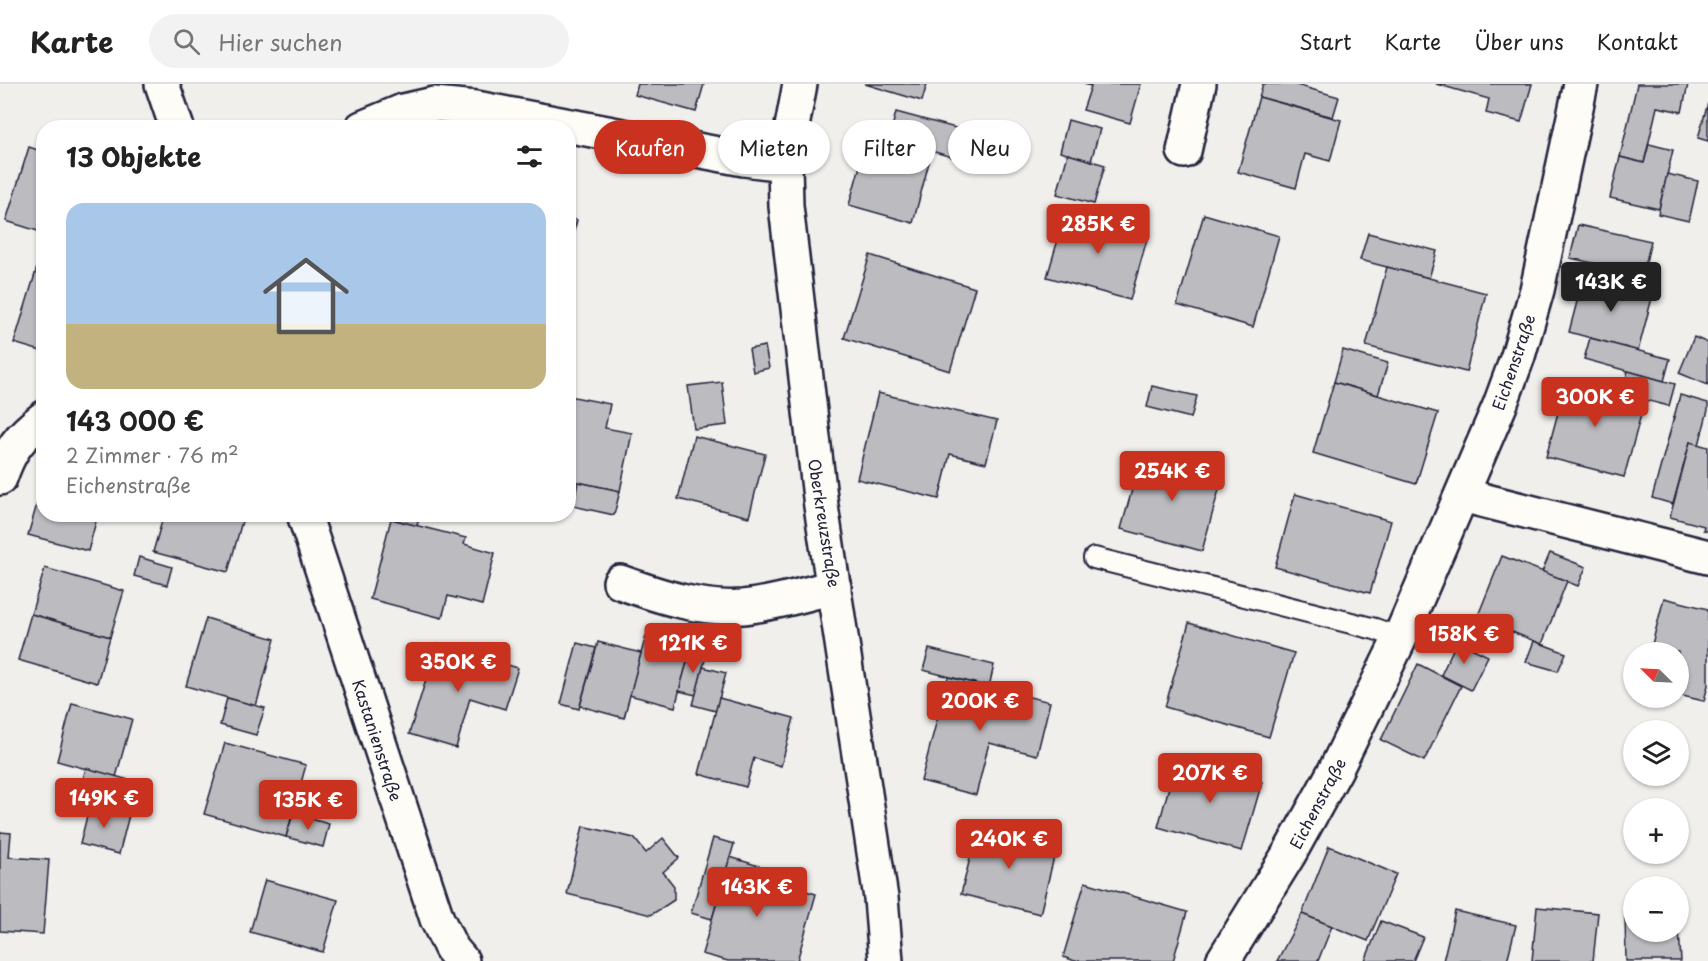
<!DOCTYPE html>
<html lang="de">
<head>
<meta charset="utf-8">
<style>
  body { margin:0; font-family:"Playpen Sans",sans-serif; background:#f2f2f2; color:#222; height:100vh; display:flex; flex-direction:column; font-size:22px; white-space:nowrap }
  * { box-sizing:border-box; margin:0 }
  p { font-size:20px; color:#767676 }
  .icon { flex:none; width:33px; height:33px; fill:none; stroke:currentColor; stroke-width:2; stroke-linecap:round; stroke-linejoin:round }
  .map { position:relative; flex:1; overflow:hidden }
  .drawer { position:absolute; left:36px; top:36px; width:540px; height:402px; display:flex; flex-direction:column; background:#fff; border-radius:24px; box-shadow:0 2px 4px #0004 }
  .drawer>* { flex:none }
  .hud { position:absolute; left:594px; top:36px; width:570px; height:54px; display:flex; gap:12px }
  .needle { width:39px; rotate:294deg }
  .controls { position:absolute; left:1623px; top:558px; display:grid; gap:12px }
  .controls a { display:grid; place-items:center; width:66px; height:66px; border-radius:50%; background:#fff; box-shadow:0 2px 4px #0004; font-size:30px }
  .price { position:absolute; translate:-50% -51px; padding:0 14px; border-radius:6px; background:#c8321e; color:#fff; font-size:20px; line-height:39px; filter:drop-shadow(0 2px 3px #0008) }
  .price::after { content:''; position:absolute; left:50%; top:36px; width:18px; height:14px; margin-left:-9px; background:inherit; clip-path:polygon(0 0,100% 0,50% 100%) }
  .price.current { background:#222; color:#fff }
  ul { padding:0; list-style:none }
  li { display:grid; align-content:center; gap:12px; height:318px; padding:0 30px }
  li span { display:grid; place-items:center; height:186px; border-radius:18px; color:#555 }
  li>.icon { margin-inline-start:auto }
  span .icon { width:108px; height:108px; fill:#fffc; stroke-width:1 }
  li b { font-size:26px }
  h2 { display:flex; justify-content:space-between; align-items:center; height:72px; padding:0 30px; font-size:26px }
  .tag { padding:0 21px; border-radius:27px; background:#fff; box-shadow:0 2px 4px #0004; font-size:21px; line-height:54px }
  .tag.current { background:#c8321e; color:#fff }
  header { display:flex; align-items:center; gap:36px; box-sizing:border-box; height:84px; padding:0 30px; background:#fff; border-bottom:2px solid #e0e0e0 }
  header strong { font-size:28px }
  nav { display:flex; gap:33px; margin-inline-start:auto; font-size:21px }
  .search { width:420px; height:54px; background:#f2f2f2; display:flex; align-items:center; gap:15px; box-sizing:border-box; padding:0 21px; border-radius:33px; color:#767676; font-size:22px }
  .map>svg:first-child { display:block }
  .building { fill:#bcbcc0; stroke:#22223b; stroke-width:1.5 }
  .lines { fill:none; stroke-linecap:round; stroke-linejoin:round }
  .service-casing { stroke:#22223b; stroke-width:24 }
  .minor-casing { stroke:#22223b; stroke-width:38 }
  .service { stroke:#fdfcf7; stroke-width:20 }
  .minor { stroke:#fdfcf7; stroke-width:33 }
  .labels { text-anchor:middle; dominant-baseline:central; stroke-width:6; stroke-linejoin:round; paint-order:stroke }
  .street-label { font-size:16px; fill:#22223b; stroke:#fdfcf7 }
</style>
</head>
<body>
<header>
<strong>Karte</strong>
<div class="search"><svg class="icon" aria-label="search" viewBox="0 0 24 24"><circle cx="10" cy="10" r="6"/><path d="M15 15l6 6"/></svg>Hier suchen</div>
<nav><a>Start</a><a>Karte</a><a>Über uns</a><a>Kontakt</a></nav>
</header>
<div class="map">
<svg width="1708" height="877" viewBox="0 0 1708 877">
  <rect width="100%" height="100%" fill="#f0efec"/>
  <filter id="ink" filterUnits="userSpaceOnUse"><feTurbulence type="fractalNoise" baseFrequency=".0167" numOctaves="2"/><feDisplacementMap in="SourceGraphic" scale="12" xChannelSelector="R" yChannelSelector="G"/><feConvolveMatrix kernelMatrix="1 2 1 2 8 2 1 2 1" color-interpolation-filters="sRGB"/></filter>
  <g filter="url(#ink)">
    <!-- building -->
    <g class="building">
      <polygon points="638,0 704,0 696,28 635,11"/>
      <polygon points="865,0 927,0 922,17"/>
      <polygon points="1084,0 1141,0 1130,39 1083,26 1091,2"/>
      <polygon points="1263,0 1293,0 1339,13 1333,33 1259,13"/>
      <polygon points="1436,0 1532,0 1521,38 1486,29 1489,15"/>
      <polygon points="1637,0 1688,0 1682,28 1657,23 1644,79 1620,73"/>
      <polygon points="1259,13 1341,36 1330,77 1305,70 1296,104 1238,88"/>
      <polygon points="1708,19 1708,57 1698,54"/>
      <polygon points="896,28 967,47 959,75 889,55"/>
      <polygon points="1068,36 1100,45 1091,77 1060,68"/>
      <polygon points="869,50 932,67 913,139 849,121"/>
      <polygon points="1649,60 1673,66 1659,125 1610,114 1620,73 1644,79"/>
      <polygon points="29,63 44,68 44,149 6,137"/>
      <polygon points="1068,70 1105,81 1094,120 1057,110"/>
      <polygon points="1667,90 1698,97 1689,137 1658,130"/>
      <polygon points="1067,125 1149,148 1130,216 1047,193"/>
      <polygon points="1204,130 1279,152 1253,243 1177,221"/>
      <polygon points="568,134 577,136 568,169"/>
      <polygon points="1578,141 1651,157 1643,190 1570,174"/>
      <polygon points="1368,149 1437,167 1429,194 1360,176"/>
      <polygon points="870,171 975,204 950,287 844,254"/>
      <polygon points="39,177 44,179 44,268 14,259"/>
      <polygon points="1387,183 1486,209 1466,288 1366,262"/>
      <polygon points="1584,191 1653,210 1638,267 1569,248"/>
      <polygon points="1694,253 1708,259 1708,301 1679,289"/>
      <polygon points="1590,254 1670,275 1664,297 1584,275"/>
      <polygon points="765,262 769,284 753,288 749,265"/>
      <polygon points="1343,266 1388,279 1378,311 1334,298"/>
      <polygon points="1628,287 1675,300 1669,322 1622,310"/>
      <polygon points="1567,295 1645,316 1624,393 1546,373"/>
      <polygon points="722,298 727,341 694,345 688,302"/>
      <polygon points="1334,298 1438,329 1416,400 1313,369"/>
      <polygon points="1152,302 1197,312 1191,334 1147,323"/>
      <polygon points="878,309 997,337 986,379 950,370 939,415 857,395"/>
      <polygon points="1680,311 1708,319 1708,326 1699,361 1690,358 1673,420 1652,414"/>
      <polygon points="569,312 610,320 605,344 632,349 620,407 568,396"/>
      <polygon points="694,352 765,370 749,433 678,415"/>
      <polygon points="1690,358 1708,363 1708,447 1703,446 1704,442 1670,433"/>
      <polygon points="1142,370 1223,391 1202,467 1121,445"/>
      <polygon points="44,396 44,430 98,430 88,467 28,451"/>
      <polygon points="578,398 620,407 614,431 573,422"/>
      <polygon points="1295,410 1391,437 1370,509 1275,483"/>
      <polygon points="164,430 244,430 228,488 153,468"/>
      <polygon points="375,430 420,430 417,442"/>
      <polygon points="391,435 466,454 464,460 495,469 482,521 448,512 442,534 370,515"/>
      <polygon points="1550,469 1586,483 1578,502 1542,488"/>
      <polygon points="1502,472 1567,497 1542,560 1477,534"/>
      <polygon points="139,473 172,483 167,501 134,492"/>
      <polygon points="45,484 124,507 110,553 31,530"/>
      <polygon points="1664,514 1708,525 1708,601 1704,617 1678,611 1678,568 1650,568"/>
      <polygon points="31,530 110,553 97,599 18,576"/>
      <polygon points="206,534 275,555 256,622 186,602"/>
      <polygon points="1189,539 1294,569 1269,653 1165,623"/>
      <polygon points="646,552 691,564 675,623 629,611"/>
      <polygon points="1457,557 1488,572 1471,606 1441,591"/>
      <polygon points="1534,557 1566,569 1558,587 1526,578"/>
      <polygon points="598,558 641,569 624,634 580,622"/>
      <polygon points="577,559 596,564 579,625 561,620"/>
      <polygon points="437,560 518,584 505,625 470,614 456,664 409,650"/>
      <polygon points="929,565 994,581 989,603 923,586"/>
      <polygon points="690,568 706,572 696,611 679,607"/>
      <polygon points="1418,580 1461,602 1424,677 1381,656"/>
      <polygon points="703,583 726,589 716,627 693,621"/>
      <polygon points="948,593 1050,618 1037,671 989,659 976,711 921,697"/>
      <polygon points="227,614 265,624 256,651 220,641"/>
      <polygon points="719,614 794,634 781,682 754,674 746,703 699,690"/>
      <polygon points="72,619 132,635 116,693 57,677"/>
      <polygon points="225,659 306,681 286,753 204,730"/>
      <polygon points="1177,674 1262,698 1242,767 1158,743"/>
      <polygon points="86,684 129,696 119,728 77,717"/>
      <polygon points="90,720 129,731 119,770 80,760"/>
      <polygon points="293,730 329,740 323,763 286,753"/>
      <polygon points="583,742 634,754 646,769 663,754 679,774 663,788 674,802 674,816 651,831 567,810"/>
      <polygon points="978,742 1057,761 1040,830 961,810"/>
      <polygon points="0,748 11,749 9,773 49,776 43,850 0,847"/>
      <polygon points="713,754 734,760 712,835 691,829"/>
      <polygon points="1329,762 1396,790 1368,857 1302,830"/>
      <polygon points="730,773 762,783 759,798 790,807 792,803 816,810 797,877 728,877 702,870"/>
      <polygon points="265,796 338,816 323,868 250,848"/>
      <polygon points="1085,798 1187,828 1173,877 1075,877 1063,873"/>
      <polygon points="1537,823 1598,829 1593,877 1532,877"/>
      <polygon points="1455,827 1516,841 1507,877 1443,877"/>
      <polygon points="1302,830 1332,842 1318,877 1277,877"/>
      <polygon points="1678,831 1681,877 1626,877 1625,833 1634,832 1634,848 1678,848"/>
      <polygon points="1381,837 1423,853 1413,877 1365,877"/>
    </g>
    <g class="lines">
      <!-- service casing -->
      <g class="service-casing">
        <polyline id="service" points="1094,474 1375,545 1400,554"/>
      </g>
      <!-- minor casing -->
      <g class="minor-casing">
        <g id="minor">
          <polyline points="162,0 177,44"/>
          <polyline points="800,0 785,80 786,122 821,422 881,814 886,877"/>
          <polyline points="362,44 403,27 434,20 476,24 744,75 785,80"/>
          <polyline points="1184,67 1199,0"/>
          <path d="M0,394C10,365 19,353 44,334"/>
          <polyline points="1462,411 1708,473"/>
          <polyline points="304,430 437,835 451,864 462,877"/>
          <path d="M620,498C659,512 701,526 743,523C774,520 805,510 834,503"/>
          <polyline points="1223,877 1289,770 1336,685 1400,554 1500,321 1518,272 1537,206 1581,0"/>
        </g>
      </g>
      <!-- service -->
      <use href="#service" class="service"/>
      <!-- minor -->
      <use href="#minor" class="minor"/>
    </g>
  </g>
  <g class="labels">
    <!-- street labels -->
    <g class="street-label">
      <text transform="translate(1513 278) rotate(-71)">Eichenstraße</text>
      <text transform="translate(825 439) rotate(81)">Oberkreuzstraße</text>
      <text transform="translate(378 656) rotate(72)">Kastanienstraße</text>
      <text transform="translate(1317 719) rotate(-62)">Eichenstraße</text>
    </g>
  </g>
</svg>
<div class="controls">
<a><svg class="needle" viewBox="-14 -14 28 28"><path d="M0-13l5 13h-10z" fill="#e53935"/><path d="M0 13l5-13h-10z" fill="#767676"/></svg></a>
<a><svg class="icon" aria-label="layers" viewBox="0 0 24 24"><path d="M12 4l9 5-9 5-9-5zM3 14l9 5 9-5"/></svg></a>
<a>+</a>
<a>−</a>
</div>
<b class="price" style="left:1098px;top:171px">285K €</b>
<b class="price current" style="left:1611px;top:229px">143K €</b>
<b class="price" style="left:1595px;top:344px">300K €</b>
<b class="price" style="left:1172px;top:418px">254K €</b>
<b class="price" style="left:1464px;top:581px">158K €</b>
<b class="price" style="left:693px;top:590px">121K €</b>
<b class="price" style="left:458px;top:609px">350K €</b>
<b class="price" style="left:980px;top:648px">200K €</b>
<b class="price" style="left:1210px;top:720px">207K €</b>
<b class="price" style="left:104px;top:745px">149K €</b>
<b class="price" style="left:308px;top:747px">135K €</b>
<b class="price" style="left:1009px;top:786px">240K €</b>
<b class="price" style="left:757px;top:834px">143K €</b>
<div class="hud">
<a class="tag current">Kaufen</a>
<a class="tag">Mieten</a>
<a class="tag">Filter</a>
<a class="tag">Neu</a>
</div>
<section class="drawer">
<h2>13 Objekte<svg class="icon" aria-label="filters" viewBox="0 0 24 24"><path d="M4 7h16M4 17h16"/><circle cx="9" cy="7" r="2"/><circle cx="15" cy="17" r="2"/></svg></h2>
<ul>
<li><span style="background:linear-gradient(#a9c7e8 65%,#c2b280 0)"><svg class="icon" aria-label="home" viewBox="0 0 24 24"><path d="M3 11l9-7 9 7M6 9v11h12V9"/></svg></span><div><b>143 000 €</b><p>2 Zimmer · 76 m²</p><p>Eichenstraße</p></div></li>
</ul>
</section>
</div>
</body>
</html>
